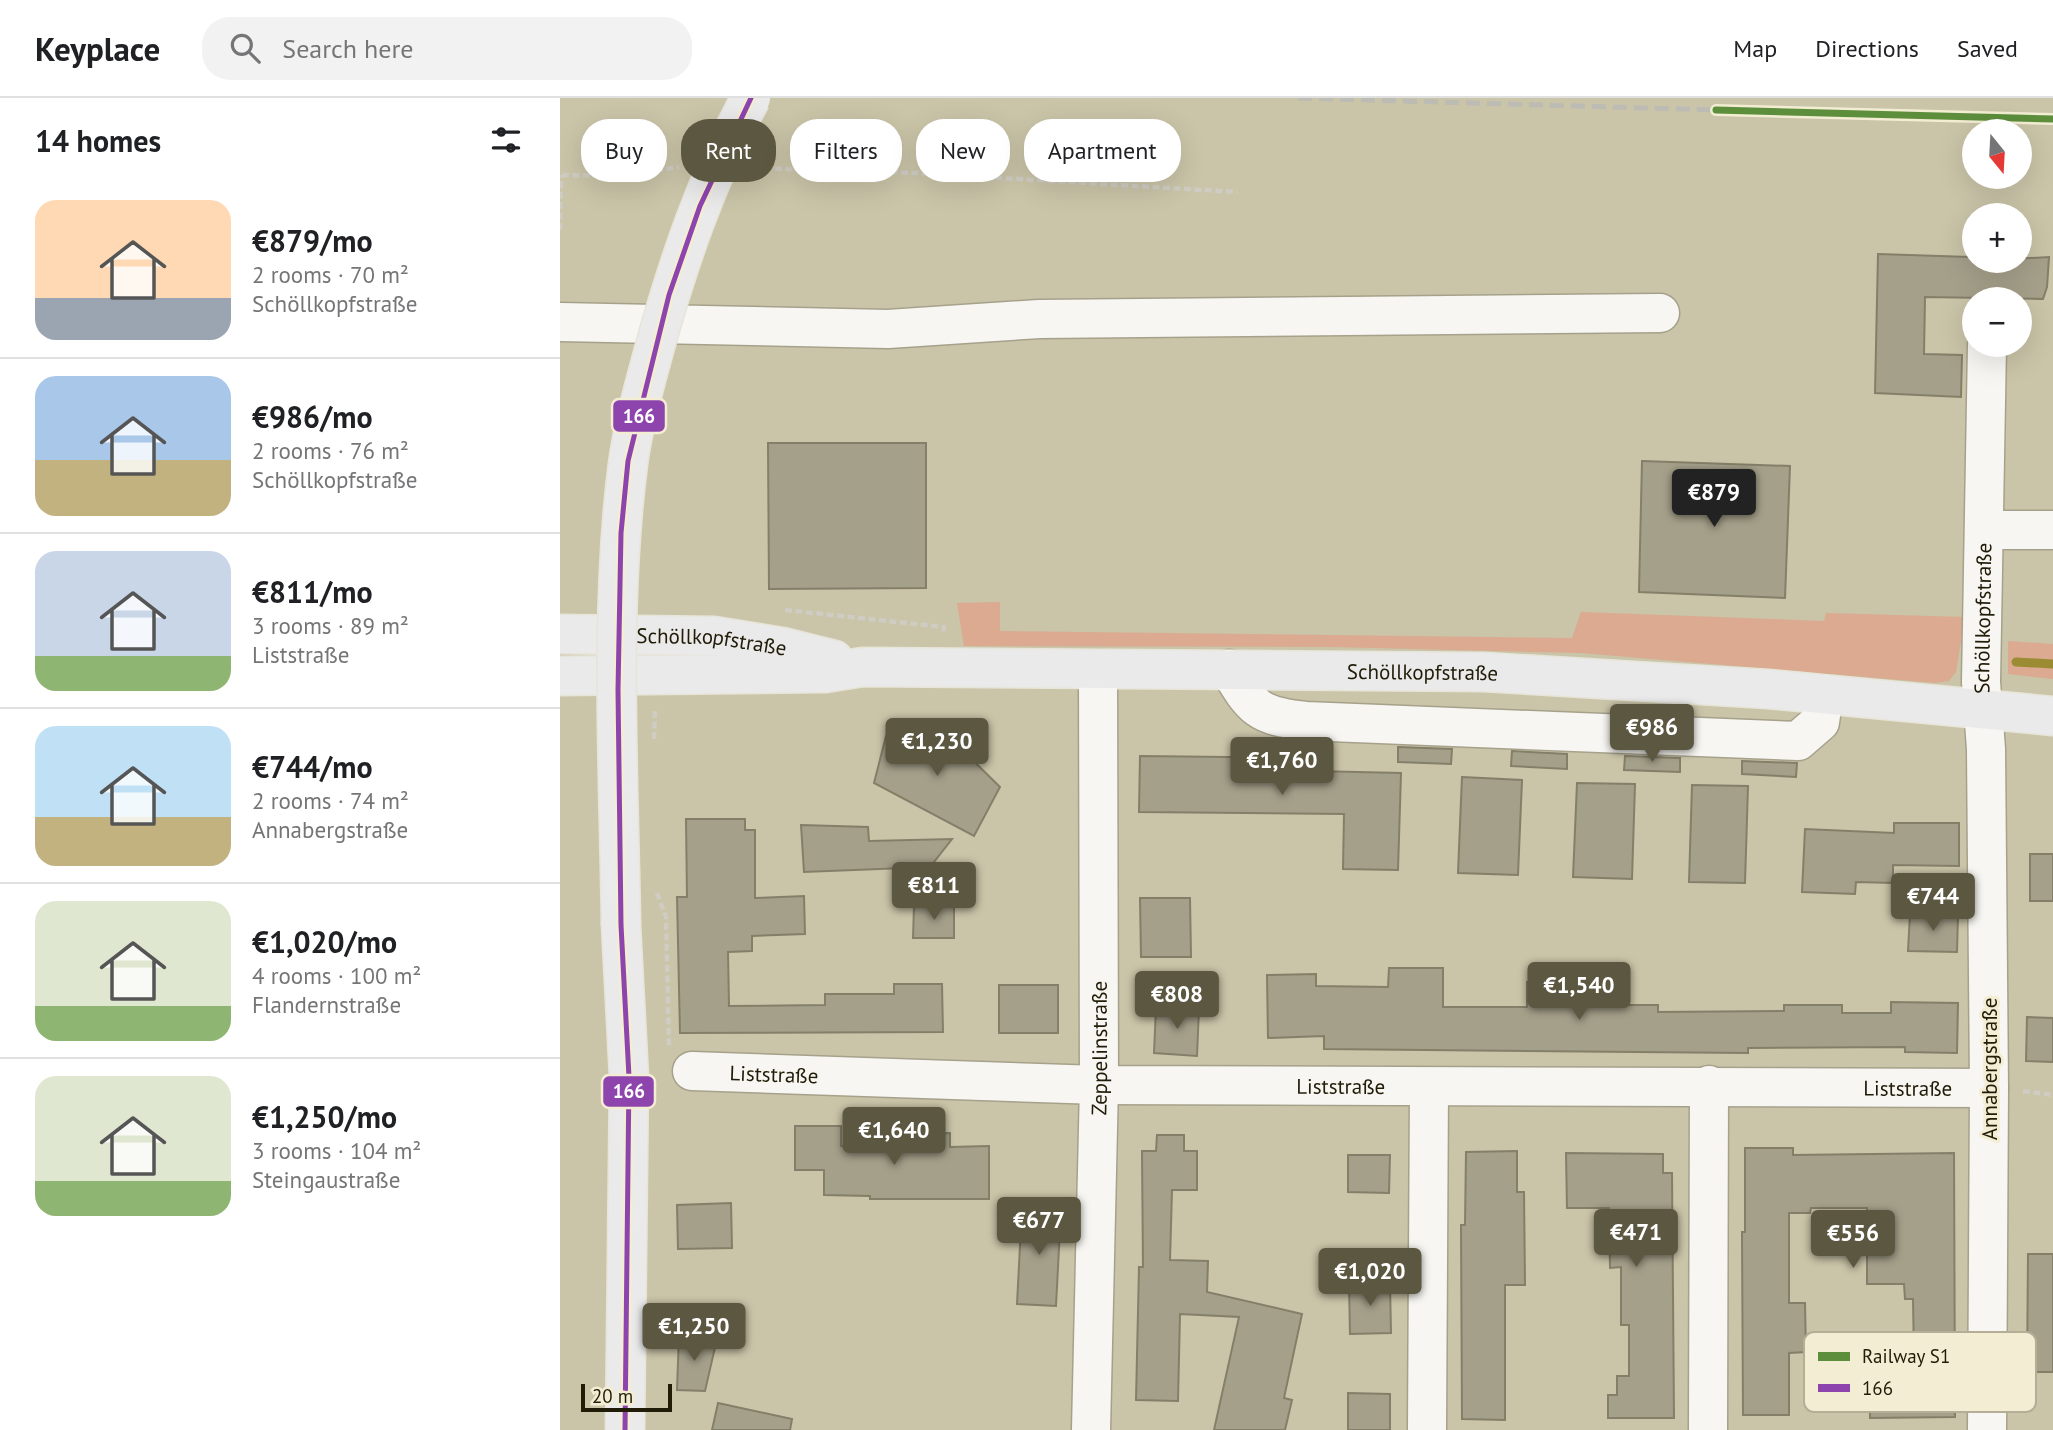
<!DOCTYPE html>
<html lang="en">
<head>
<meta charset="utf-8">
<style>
  body { margin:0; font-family:"PT Sans",sans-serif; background:#f2f2f2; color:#202124; height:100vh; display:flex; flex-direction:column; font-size:26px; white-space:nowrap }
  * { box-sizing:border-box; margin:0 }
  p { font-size:23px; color:#757577 }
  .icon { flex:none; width:38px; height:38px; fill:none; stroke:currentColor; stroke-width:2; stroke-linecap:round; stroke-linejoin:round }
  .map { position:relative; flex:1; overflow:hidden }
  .details { display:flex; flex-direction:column; background:#fff; width:560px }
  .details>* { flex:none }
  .hud { position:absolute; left:21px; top:21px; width:665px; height:63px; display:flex; gap:14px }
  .needle { width:46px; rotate:162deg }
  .controls { position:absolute; left:1402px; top:21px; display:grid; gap:14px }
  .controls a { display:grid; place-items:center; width:70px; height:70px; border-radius:50%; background:#fff; box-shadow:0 7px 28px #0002; font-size:35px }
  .scale { position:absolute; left:21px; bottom:18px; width:91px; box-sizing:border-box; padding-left:7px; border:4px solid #211c08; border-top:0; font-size:19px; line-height:24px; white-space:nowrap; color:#211c08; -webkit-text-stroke:5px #f3edd3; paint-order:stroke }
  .price { position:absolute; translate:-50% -60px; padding:0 16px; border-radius:7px; background:#5c5740; color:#fff; font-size:23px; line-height:46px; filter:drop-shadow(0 2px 4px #0008) }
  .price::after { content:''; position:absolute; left:50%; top:42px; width:21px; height:16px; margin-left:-10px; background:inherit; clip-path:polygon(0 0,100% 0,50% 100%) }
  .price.on { background:#222; color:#fff }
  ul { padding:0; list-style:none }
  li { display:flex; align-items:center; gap:21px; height:175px; padding:0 35px }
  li+li { border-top:2px solid #e0e0e0 }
  li span { display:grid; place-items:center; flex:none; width:196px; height:140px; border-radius:21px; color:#555 }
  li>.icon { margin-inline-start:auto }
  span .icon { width:84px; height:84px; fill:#fffc; stroke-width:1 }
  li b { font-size:30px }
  h2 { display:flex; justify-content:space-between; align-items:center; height:84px; padding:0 35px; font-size:30px }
  .chip { padding:0 24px; border-radius:28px; background:#fff; box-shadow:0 7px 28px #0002; font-size:24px; line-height:63px }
  .chip.on { background:#5c5740; color:#fff }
  header { display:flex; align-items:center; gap:42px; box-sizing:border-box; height:98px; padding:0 35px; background:#fff; border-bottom:2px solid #e0e0e0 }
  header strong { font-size:33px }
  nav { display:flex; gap:38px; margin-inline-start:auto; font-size:24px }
  .search { width:490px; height:63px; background:#f2f2f2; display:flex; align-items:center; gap:18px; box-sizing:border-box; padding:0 24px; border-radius:28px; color:#757577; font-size:26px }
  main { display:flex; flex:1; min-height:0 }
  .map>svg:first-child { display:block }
  .green { fill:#dbaa90 }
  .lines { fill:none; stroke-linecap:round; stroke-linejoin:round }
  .stream { stroke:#9b8b32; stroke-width:9 }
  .building { fill:#a5a08a; stroke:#847f69; stroke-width:2 }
  .minor-casing { stroke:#a6a18b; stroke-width:41 }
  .major-casing { stroke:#e7e4d8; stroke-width:41 }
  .path { stroke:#ceccc3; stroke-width:4.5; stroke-dasharray:7 3.5; stroke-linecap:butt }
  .minor { stroke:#f7f6f2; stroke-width:38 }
  .major { stroke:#eaeaea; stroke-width:38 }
  .rail { stroke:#bdbcb4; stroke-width:5; stroke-dasharray:14 7; stroke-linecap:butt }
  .major-bridge-casing { stroke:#e7e4d8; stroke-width:41; stroke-linecap:butt }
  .major-bridge { stroke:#eaeaea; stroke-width:38 }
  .bus-1-casing { stroke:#f3edd3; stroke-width:10 }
  .bus-1 { stroke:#8e44ad; stroke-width:5 }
  .rail-1-casing { stroke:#f3edd3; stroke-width:12 }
  .rail-1 { stroke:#5c8e3c; stroke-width:7 }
  .labels { text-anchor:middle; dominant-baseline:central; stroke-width:6; stroke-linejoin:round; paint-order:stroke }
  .street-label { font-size:21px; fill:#211c08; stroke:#f3edd3 }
  .key { fill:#f3edd3; stroke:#b4ae96; stroke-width:2 }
  .key-label { font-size:19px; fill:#211c08 }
  .line-badge { stroke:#f3edd3; stroke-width:2.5 }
  .badge-label { font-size:19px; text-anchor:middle; font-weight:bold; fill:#fff }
</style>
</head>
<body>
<header>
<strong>Keyplace</strong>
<div class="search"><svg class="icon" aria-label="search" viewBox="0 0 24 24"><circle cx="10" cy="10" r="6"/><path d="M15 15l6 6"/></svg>Search here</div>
<nav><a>Map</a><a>Directions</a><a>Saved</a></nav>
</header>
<main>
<section class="details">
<h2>14 homes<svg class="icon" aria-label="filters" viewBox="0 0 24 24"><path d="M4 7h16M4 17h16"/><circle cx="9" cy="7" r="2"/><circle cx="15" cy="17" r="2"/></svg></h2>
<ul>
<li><span style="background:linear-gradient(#ffd9b3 70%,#9aa5b1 0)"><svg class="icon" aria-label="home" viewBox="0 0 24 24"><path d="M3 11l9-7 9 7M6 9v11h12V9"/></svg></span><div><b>€879/mo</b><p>2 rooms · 70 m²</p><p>Schöllkopfstraße</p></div></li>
<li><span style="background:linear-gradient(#a9c7e8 60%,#c2b280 0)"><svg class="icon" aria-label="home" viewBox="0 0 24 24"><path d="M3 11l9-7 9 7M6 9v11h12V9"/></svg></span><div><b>€986/mo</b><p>2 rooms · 76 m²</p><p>Schöllkopfstraße</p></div></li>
<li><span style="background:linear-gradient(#c9d6e8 75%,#8fb573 0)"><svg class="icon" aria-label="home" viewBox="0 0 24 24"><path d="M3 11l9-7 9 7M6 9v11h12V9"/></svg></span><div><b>€811/mo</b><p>3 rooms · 89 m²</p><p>Liststraße</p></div></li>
<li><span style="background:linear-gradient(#bfe0f5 65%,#c2b280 0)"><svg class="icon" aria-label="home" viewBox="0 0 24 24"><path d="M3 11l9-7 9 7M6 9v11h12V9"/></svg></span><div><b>€744/mo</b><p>2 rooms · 74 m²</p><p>Annabergstraße</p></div></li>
<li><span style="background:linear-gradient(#dfe7d0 75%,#8fb573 0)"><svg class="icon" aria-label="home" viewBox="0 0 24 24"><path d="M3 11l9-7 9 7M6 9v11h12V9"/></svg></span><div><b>€1,020/mo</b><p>4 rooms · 100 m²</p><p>Flandernstraße</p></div></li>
<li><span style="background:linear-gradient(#dfe7d0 75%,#8fb573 0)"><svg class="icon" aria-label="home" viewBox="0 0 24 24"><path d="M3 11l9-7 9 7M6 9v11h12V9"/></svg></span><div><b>€1,250/mo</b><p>3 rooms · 104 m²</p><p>Steingaustraße</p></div></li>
</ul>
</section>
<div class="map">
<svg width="1493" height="1332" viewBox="0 0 1493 1332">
  <rect width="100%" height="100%" fill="#cac4a8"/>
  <!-- green -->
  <g class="green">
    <polygon points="440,504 440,533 1012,540 1021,514 1264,523 1266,515 1405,519 1396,574 1389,583 1376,585 1021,555 772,549 404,548 397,505"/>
    <polygon points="1448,543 1493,546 1493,581 1448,576"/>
  </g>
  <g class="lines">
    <!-- stream -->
    <polyline class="stream" points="1456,564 1493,566"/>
  </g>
  <!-- building -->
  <g class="building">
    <polygon points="1318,156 1410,159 1414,157 1414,163 1489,159 1487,189 1483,201 1365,199 1364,256 1402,257 1401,299 1315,295"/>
    <polygon points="208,345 366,345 366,490 209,491"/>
    <polygon points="1082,363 1230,368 1225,500 1079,494"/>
    <polygon points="382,632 440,689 414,738 314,685 326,638"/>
    <polygon points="838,649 892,651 891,666 838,664"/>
    <polygon points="952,653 1007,656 1007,671 951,668"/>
    <polygon points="580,658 755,660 754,673 841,675 838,772 783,771 784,716 579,714"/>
    <polygon points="1065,658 1120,660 1120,674 1064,672"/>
    <polygon points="1182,663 1237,665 1236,679 1182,676"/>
    <polygon points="902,679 962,682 958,777 898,775"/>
    <polygon points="1017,685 1075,686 1072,781 1013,779"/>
    <polygon points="1132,687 1188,688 1185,785 1129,784"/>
    <polygon points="126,721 185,721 185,732 195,732 195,800 244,798 245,836 192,838 192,853 168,854 169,908 265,907 265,896 334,896 334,886 382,886 383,934 120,935 117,799 127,799"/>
    <polygon points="1334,725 1399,725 1399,768 1333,767 1333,785 1296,784 1295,796 1242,794 1245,731 1334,735"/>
    <polygon points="241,727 308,729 309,743 392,741 370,769 244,774"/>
    <rect x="1470" y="756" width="23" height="47"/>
    <polygon points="580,800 630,800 631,859 581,859"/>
    <polygon points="354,807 394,808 394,840 353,840"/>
    <polygon points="1350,816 1398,818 1397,854 1348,853"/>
    <polygon points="829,870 883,870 883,909 967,909 967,884 1011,883 1011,907 1098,907 1098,914 1224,913 1224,907 1282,907 1282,915 1331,915 1331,904 1398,905 1397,955 1345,954 1345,949 1188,950 1188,955 764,951 764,938 708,940 707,877 756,876 756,888 828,889"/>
    <rect x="439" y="887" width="59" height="48"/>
    <polygon points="596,909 639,911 637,958 594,955"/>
    <polygon points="1467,919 1493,920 1493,964 1466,963"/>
    <polygon points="235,1028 281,1028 281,1048 351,1048 350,1036 390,1035 390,1049 429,1048 429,1101 310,1101 310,1098 264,1097 264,1072 235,1072"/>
    <polygon points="597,1037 624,1037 624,1053 637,1053 637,1092 612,1092 610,1162 648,1163 647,1194 742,1216 724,1300 732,1302 725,1332 654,1332 679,1219 620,1216 618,1303 576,1302 579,1169 583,1169 582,1053 596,1053"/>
    <polygon points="1185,1050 1233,1050 1233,1057 1394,1055 1395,1319 1310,1320 1310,1262 1354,1261 1353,1201 1345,1201 1344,1186 1307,1186 1307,1110 1251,1110 1250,1115 1229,1115 1229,1205 1245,1205 1246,1254 1229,1255 1229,1317 1183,1317 1182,1134 1185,1134"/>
    <polygon points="957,1053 957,1094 964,1094 965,1187 945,1187 945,1322 902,1321 901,1127 905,1127 906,1054"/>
    <polygon points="1006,1055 1103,1056 1103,1075 1112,1075 1114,1320 1048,1320 1048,1297 1057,1297 1057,1278 1069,1278 1069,1227 1061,1227 1061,1169 1050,1170 1049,1110 1007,1110"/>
    <polygon points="788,1057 830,1057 829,1095 788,1094"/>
    <polygon points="171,1105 172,1150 118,1151 117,1107"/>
    <polygon points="462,1109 501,1111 496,1208 457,1206"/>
    <polygon points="1468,1156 1493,1156 1493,1274 1467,1274"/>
    <polygon points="789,1185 830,1185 831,1235 790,1236"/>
    <polygon points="119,1237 156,1245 145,1293 117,1292"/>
    <polygon points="788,1295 830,1296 830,1332 788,1332"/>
    <polygon points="158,1305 232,1321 230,1332 152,1332"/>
  </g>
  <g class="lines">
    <!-- minor casing -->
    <g class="minor-casing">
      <g id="minor">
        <polyline points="0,224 328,231 479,221 1100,215"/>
        <polyline points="1426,432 1493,432"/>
        <path d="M669,571C693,611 698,618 746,623L1238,643L1260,624L1264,596"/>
        <path id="s1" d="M132,973L539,987L1429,990"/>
        <path id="s2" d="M531,1332L539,987L538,571"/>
        <polyline points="867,1332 869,989"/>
        <polyline points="1148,1332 1149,987"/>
        <path id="s3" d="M1427,1332L1429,990L1426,651L1421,584L1427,247"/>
      </g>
    </g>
    <!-- major casing -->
    <g class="major-casing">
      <g id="major">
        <path id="s4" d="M0,536L154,538L222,549L274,562"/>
        <path id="s5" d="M0,578L265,575L303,569L924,574L1208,591L1493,618"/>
        <polyline points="61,827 69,979 65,1332"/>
      </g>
    </g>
    <!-- path -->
    <g class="path">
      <polyline points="194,70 358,75 677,94"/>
      <polyline points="2,77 63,78 119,69"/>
      <polyline points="0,132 1,77"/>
      <polyline points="225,512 384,529 383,536"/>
      <polyline points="94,641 95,611"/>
      <polyline points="97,795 106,819 109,949"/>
      <polyline points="1463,993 1493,997"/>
    </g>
    <!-- minor -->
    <use href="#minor" class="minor"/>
    <!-- major -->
    <use href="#major" class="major"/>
    <!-- rail -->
    <polyline class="rail" points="738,0 1156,12"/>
    <!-- major-bridge casing -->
    <g class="major-bridge-casing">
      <path id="major-bridge" d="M61,827C59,678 49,513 68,366C73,328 84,289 94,252C118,165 147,79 191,0"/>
    </g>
    <!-- major-bridge -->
    <use href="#major-bridge" class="major-bridge"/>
    <!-- bus-1 casing -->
    <g class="bus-1-casing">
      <polyline id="bus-1" points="65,1332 69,979 61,827 58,592 61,435 68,363 109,197 140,108 191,0"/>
    </g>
    <!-- bus-1 -->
    <use href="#bus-1" class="bus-1"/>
    <!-- rail-1 casing -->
    <g class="rail-1-casing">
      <polyline id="rail-1" points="1156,12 1493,21"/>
    </g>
    <!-- rail-1 -->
    <use href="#rail-1" class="rail-1"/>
  </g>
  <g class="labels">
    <!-- street labels -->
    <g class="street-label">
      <text stroke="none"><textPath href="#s3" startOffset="812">Schöllkopfstraße</textPath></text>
      <text stroke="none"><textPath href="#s4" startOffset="152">Schöllkopfstraße</textPath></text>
      <text stroke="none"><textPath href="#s5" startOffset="863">Schöllkopfstraße</textPath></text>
      <text stroke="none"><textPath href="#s2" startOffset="382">Zeppelinstraße</textPath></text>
      <text transform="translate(1429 971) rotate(-90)">Annabergstraße</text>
      <text stroke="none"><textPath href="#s1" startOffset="82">Liststraße</textPath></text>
      <text stroke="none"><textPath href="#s1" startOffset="649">Liststraße</textPath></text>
      <text stroke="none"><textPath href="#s1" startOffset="1216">Liststraße</textPath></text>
    </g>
  </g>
  <!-- legend -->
  <rect x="1244" y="1234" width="232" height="80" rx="10" class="key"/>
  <rect x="1258" y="1254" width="32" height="9" fill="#5c8e3c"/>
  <rect x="1258" y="1286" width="32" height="8" fill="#8e44ad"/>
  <g class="key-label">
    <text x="1302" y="1265">Railway S1</text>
    <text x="1302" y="1297">166</text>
  </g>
  <g class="line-badge">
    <rect x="52" y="301" width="54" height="34" rx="7" fill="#8e44ad"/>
    <rect x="42" y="977" width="53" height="33" rx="7" fill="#8e44ad"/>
  </g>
  <g class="badge-label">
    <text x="79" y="325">166</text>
    <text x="69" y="1000">166</text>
  </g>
</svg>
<div class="controls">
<a><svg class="needle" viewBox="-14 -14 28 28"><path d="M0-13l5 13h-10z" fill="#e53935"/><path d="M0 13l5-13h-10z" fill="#757577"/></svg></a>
<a>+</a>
<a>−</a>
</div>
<div class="scale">20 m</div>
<b class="price on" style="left:1154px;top:431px">€879</b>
<b class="price" style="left:1092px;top:666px">€986</b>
<b class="price" style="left:377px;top:680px">€1,230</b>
<b class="price" style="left:722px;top:699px">€1,760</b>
<b class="price" style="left:374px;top:824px">€811</b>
<b class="price" style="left:1373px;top:835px">€744</b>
<b class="price" style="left:1019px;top:924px">€1,540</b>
<b class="price" style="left:617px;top:933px">€808</b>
<b class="price" style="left:334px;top:1069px">€1,640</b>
<b class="price" style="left:479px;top:1159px">€677</b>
<b class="price" style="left:1076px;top:1171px">€471</b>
<b class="price" style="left:1293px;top:1172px">€556</b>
<b class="price" style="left:810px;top:1210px">€1,020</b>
<b class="price" style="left:134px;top:1265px">€1,250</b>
<div class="hud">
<a class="chip">Buy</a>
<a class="chip on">Rent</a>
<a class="chip">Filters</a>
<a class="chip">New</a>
<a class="chip">Apartment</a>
</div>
</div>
</main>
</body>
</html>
